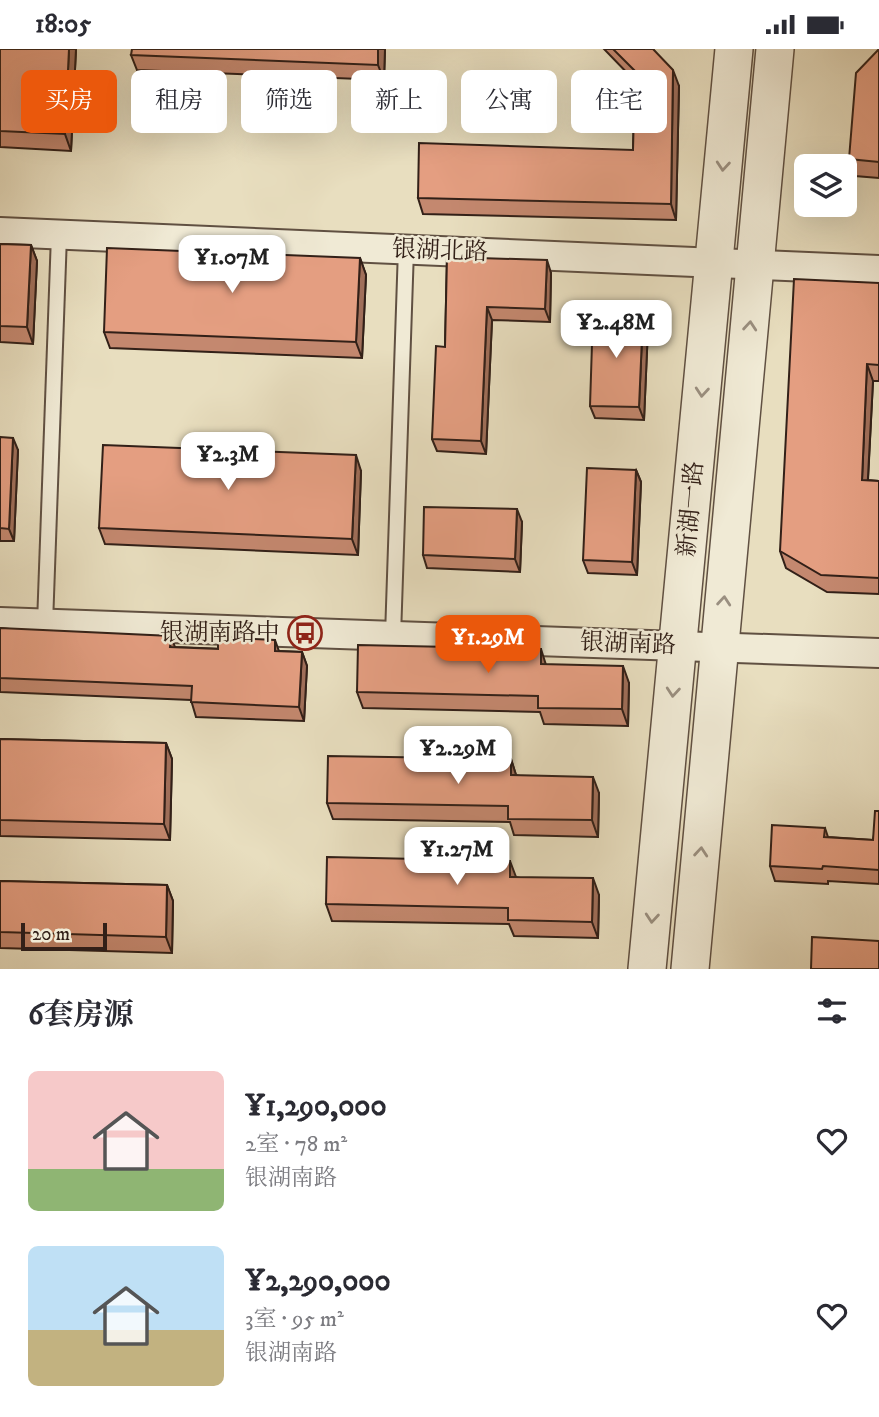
<!DOCTYPE html>
<html lang="zh">
<head>
<meta charset="utf-8">
<style>
  body { margin:0; font-family:"IM FELL DW Pica","Noto Serif SC",serif; background:#f2f2f3; color:#2b2b33; height:100vh; display:flex; flex-direction:column; font-size:26px; white-space:nowrap }
  * { box-sizing:border-box; margin:0 }
  p { font-size:23px; color:#7c7c81 }
  .icon { flex:none; width:38px; height:38px; fill:none; stroke:currentColor; stroke-width:2; stroke-linecap:round; stroke-linejoin:round }
  .map { position:relative; height:920px; overflow:hidden }
  .side { display:flex; flex-direction:column; background:#fff; flex:1 }
  .side>* { flex:none }
  .top-card { position:absolute; left:21px; top:21px; width:838px; height:63px; display:flex; gap:14px }
  .fabs { position:absolute; left:794px; top:105px; display:grid; gap:14px }
  .fabs a { display:grid; place-items:center; width:63px; height:63px; border-radius:10px; background:#fff; box-shadow:0 7px 28px #0002; font-size:35px }
  .scale { position:absolute; left:21px; bottom:18px; width:86px; box-sizing:border-box; padding-left:7px; border:4px solid #322018; border-top:0; font-size:19px; line-height:24px; white-space:nowrap; color:#322018; -webkit-text-stroke:5px #f0ead5; paint-order:stroke }
  .price { position:absolute; translate:-50% -60px; padding:0 16px; border-radius:14px; background:#fff; color:#222; font-size:23px; line-height:46px; filter:drop-shadow(0 2px 4px #0008) }
  .price::after { content:''; position:absolute; left:50%; top:42px; width:21px; height:16px; margin-left:-10px; background:inherit; clip-path:polygon(0 0,100% 0,50% 100%) }
  .price.on { background:#ea580c; color:#fff }
  ul { padding:0; list-style:none }
  li { display:flex; align-items:center; gap:21px; height:175px; padding:0 28px }
  li span { display:grid; place-items:center; flex:none; width:196px; height:140px; border-radius:10px; color:#555 }
  li>.icon { margin-inline-start:auto }
  span .icon { width:84px; height:84px; fill:#fffc; stroke-width:1 }
  li b { font-size:30px }
  h2 { display:flex; justify-content:space-between; align-items:center; height:84px; padding:0 28px; font-size:30px }
  .chip { padding:0 24px; border-radius:10px; background:#fff; box-shadow:0 7px 28px #0002; font-size:24px; line-height:63px }
  .chip.on { background:#ea580c; color:#fff }
  .status { display:flex; justify-content:space-between; align-items:center; height:49px; padding:0 35px; background:#fff; direction:ltr }
  .status svg { height:19px; fill:currentColor }
  .map>svg:first-child { display:block }
  .lines { fill:none; stroke-linecap:round; stroke-linejoin:round }
  .service-casing { stroke:#605042; stroke-width:18 }
  .minor-casing { stroke:#605042; stroke-width:32 }
  .tertiary-casing { stroke:#605042; stroke-width:40 }
  .service { stroke:#f0ead5; stroke-width:14 }
  .minor { stroke:#f0ead5; stroke-width:28 }
  .tertiary { stroke:#f0ead5; stroke-width:37 }
  .wall { fill:#c4886f; stroke:#322018; stroke-width:2 }
  .shaded-wall { fill:#a06f5a; stroke:#322018; stroke-width:2 }
  .building { fill:#e49e81; stroke:#322018; stroke-width:2 }
  .oneway { stroke:#9a8f80 }
  .labels { text-anchor:middle; dominant-baseline:central; stroke-width:5; stroke-linejoin:round; paint-order:stroke }
  .street-label { font-size:24px; fill:#322018; stroke:#f0ead5 }
  .poi-label { font-size:24px; fill:#322018; stroke:#f0ead5; text-anchor:end }
</style>
</head>
<body>
<div class="status"><b>18:05</b><svg viewBox="0 0 49 12"><path d="M0 12V9h3v3zM5 12V6h3v6zM10 12V3h3v9zM15 12V0h3v12zM26 1h20v11H26zM47 4h2v5h-2z"/></svg></div>
<div class="map">
<svg width="879" height="920" viewBox="0 0 879 920">
  <rect width="100%" height="100%" fill="#e8debf"/>
  <filter id="stains"><feTurbulence type="fractalNoise" baseFrequency=".00286" numOctaves="4"/><feColorMatrix values="0 0 0 0 .2 0 0 0 0 .09 0 0 0 0 .02 0 0 0 .5 -.17"/></filter>
  <radialGradient id="worn" r=".72"><stop offset=".6" stop-color="#630" stop-opacity="0"/><stop offset="1" stop-color="#630" stop-opacity=".3"/></radialGradient>
  <g class="lines">
    <!-- service casing -->
    <g class="service-casing">
      <g id="service">
        <polyline points="45,575 59,186"/>
        <polyline points="393,587 406,200"/>
      </g>
    </g>
    <!-- minor casing -->
    <g class="minor-casing">
      <g id="minor">
        <polyline points="0,183 879,221"/>
        <polyline points="0,573 879,604"/>
      </g>
    </g>
    <!-- tertiary casing -->
    <g class="tertiary-casing">
      <g id="tertiary">
        <polyline points="647,920 734,0"/>
        <polyline points="690,920 775,0"/>
      </g>
    </g>
    <!-- service -->
    <use href="#service" class="service"/>
    <!-- minor -->
    <use href="#minor" class="minor"/>
    <!-- tertiary -->
    <use href="#tertiary" class="tertiary"/>
  </g>
  <!-- wall -->
  <g class="wall">
    <polygon points="0,0 76,0 71,102 0,98"/>
    <polygon points="385,0 384,31 137,21 131,6"/>
    <polygon points="604,0 653,0 679,37 676,171 423,165 418,149 633,101 635,32"/>
    <polygon points="879,0 879,129 855,127 849,110"/>
    <polygon points="0,195 31,196 37,212 33,295 0,293"/>
    <polygon points="447,208 551,224 550,273 492,271 486,405 437,402 432,390 445,298"/>
    <polygon points="360,209 366,226 362,309 110,299 104,283"/>
    <polygon points="879,234 879,332 873,332 868,431 879,432 879,545 827,543 786,519 780,502"/>
    <polygon points="648,279 644,371 595,369 590,357"/>
    <polygon points="0,388 18,401 14,492 0,492"/>
    <polygon points="636,421 641,433 637,526 588,524 583,511"/>
    <polygon points="361,422 358,506 105,495 99,479"/>
    <polygon points="522,473 520,523 427,519 423,506"/>
    <polygon points="0,579 175,598 302,603 307,617 304,672 196,668 191,651 0,643"/>
    <polygon points="629,634 628,677 544,675 540,663 363,659 357,643"/>
    <polygon points="0,690 166,694 172,710 170,791 0,787"/>
    <polygon points="511,710 516,726 599,744 598,788 514,786 510,773 333,770 327,754"/>
    <polygon points="879,762 879,835 828,832 828,835 775,832 770,817 825,779 828,788 873,791"/>
    <polygon points="516,828 599,846 598,889 514,887 509,875 332,872 326,855"/>
    <polygon points="0,832 167,836 173,852 172,904 0,899"/>
  </g>
  <!-- shaded-wall -->
  <g class="shaded-wall">
    <polygon points="69,0 76,0 71,102 65,85"/>
    <polygon points="378,0 385,0 384,31 378,16"/>
    <polygon points="673,21 679,37 676,171 671,155"/>
    <polygon points="31,196 37,212 33,295 27,278"/>
    <polygon points="360,209 366,226 362,309 356,293"/>
    <polygon points="547,211 551,224 550,273 545,260"/>
    <polygon points="487,258 492,271 486,405 481,392"/>
    <polygon points="643,266 648,279 644,371 639,358"/>
    <polygon points="867,315 873,332 867,447 862,431"/>
    <polygon points="13,389 18,401 14,492 9,480"/>
    <polygon points="356,406 361,422 358,506 352,490"/>
    <polygon points="636,421 641,433 637,526 632,513"/>
    <polygon points="517,460 522,473 520,523 515,510"/>
    <polygon points="171,587 176,601 170,598"/>
    <polygon points="275,591 280,605 275,602"/>
    <polygon points="541,600 546,616 541,615"/>
    <polygon points="302,603 307,617 304,672 299,658"/>
    <polygon points="623,617 629,634 628,677 622,660"/>
    <polygon points="166,694 172,710 170,791 164,775"/>
    <polygon points="511,710 516,726 511,726"/>
    <polygon points="593,728 599,744 598,788 592,771"/>
    <polygon points="510,812 516,828 510,828"/>
    <polygon points="593,829 599,846 598,889 592,873"/>
    <polygon points="167,836 173,852 172,904 166,888"/>
  </g>
  <!-- building -->
  <g class="building">
    <polygon points="0,0 69,0 65,85 0,82"/>
    <polygon points="132,0 378,0 378,16 131,6"/>
    <polygon points="613,0 653,0 673,21 671,155 418,149 419,94 633,101 635,22"/>
    <polygon points="879,0 879,113 849,110 856,24"/>
    <polygon points="0,195 31,196 27,278 0,277"/>
    <polygon points="107,199 360,209 356,293 104,283"/>
    <polygon points="447,208 547,211 545,260 487,258 481,392 432,390 436,297 445,298"/>
    <polygon points="794,230 879,234 879,316 867,315 862,431 879,432 879,529 821,526 780,502"/>
    <polygon points="593,264 643,266 639,358 590,357"/>
    <polygon points="0,388 13,389 9,480 0,479"/>
    <polygon points="103,396 356,406 352,490 99,479"/>
    <polygon points="587,419 636,421 632,513 583,511"/>
    <polygon points="424,458 517,460 515,510 423,506"/>
    <polygon points="0,579 171,587 170,598 218,600 218,588 275,591 275,602 302,603 299,658 191,653 192,637 0,629"/>
    <polygon points="358,596 541,600 541,615 623,617 622,660 538,659 538,647 357,643"/>
    <polygon points="0,690 166,694 164,775 0,771"/>
    <polygon points="328,707 511,710 511,726 593,728 592,771 508,770 508,757 327,754"/>
    <polygon points="875,762 879,762 879,821 823,817 822,820 770,817 772,776 825,779 824,788 873,791"/>
    <polygon points="327,808 510,812 510,828 593,829 592,873 508,871 508,859 326,855"/>
    <polygon points="0,832 167,836 166,888 0,883"/>
    <polygon points="812,888 879,892 879,920 811,920"/>
  </g>
  <!-- one-way arrows -->
  <defs><path id="oneway-chevron" d="M-2-3.5L2.5 0L-2 3.5" fill="none" stroke-width="1.6" stroke-linecap="round" stroke-linejoin="round" transform="scale(1.75)"/></defs>
  <g class="oneway">
    <use href="#oneway-chevron" transform="translate(723 117) rotate(95)"/>
    <use href="#oneway-chevron" transform="translate(750 277) rotate(-85)"/>
    <use href="#oneway-chevron" transform="translate(702 343) rotate(95)"/>
    <use href="#oneway-chevron" transform="translate(724 552) rotate(-85)"/>
    <use href="#oneway-chevron" transform="translate(673 643) rotate(95)"/>
    <use href="#oneway-chevron" transform="translate(701 803) rotate(-85)"/>
    <use href="#oneway-chevron" transform="translate(652 869) rotate(95)"/>
  </g>
  <!-- icons -->
  <defs>
    <g id="bus-ring" transform="scale(1.75)"><circle r="9.5" fill="#f0ead5" stroke="#8f2418" stroke-width="1.5"/><path d="M-5-6H5V4H4V6H2V4H-2V6H-4V4H-5ZM-3.5-4V0h7V-4ZM-3.5 1.2v1.5H-2V1.2ZM2 1.2v1.5H3.5V1.2Z" fill="#8f2418"/></g>
  </defs>
  <g fill-rule="evenodd">
    <use href="#bus-ring" x="305" y="584"/>
  </g>
  <g class="labels">
    <!-- street labels -->
    <g class="street-label">
      <text transform="translate(440 202) rotate(2)">银湖北路</text>
      <text transform="translate(691 460) rotate(-85)">新湖一路</text>
      <text transform="translate(628 595) rotate(2)">银湖南路</text>
    </g>
    <!-- poi labels -->
    <g class="poi-label">
      <text x="280" y="584">银湖南路中</text>
    </g>
  </g>
  <rect width="100%" height="100%" filter="url(#stains)"/>
  <rect width="100%" height="100%" fill="url(#worn)"/>
</svg>
<div class="fabs">
<a><svg class="icon" aria-label="layers" viewBox="0 0 24 24"><path d="M12 4l9 5-9 5-9-5zM3 14l9 5 9-5"/></svg></a>
</div>
<div class="scale">20 m</div>
<b class="price" style="left:232px;top:246px">¥1.07M</b>
<b class="price" style="left:616px;top:311px">¥2.48M</b>
<b class="price" style="left:228px;top:443px">¥2.3M</b>
<b class="price on" style="left:488px;top:626px">¥1.29M</b>
<b class="price" style="left:458px;top:737px">¥2.29M</b>
<b class="price" style="left:457px;top:838px">¥1.27M</b>
<div class="top-card">
<a class="chip on">买房</a>
<a class="chip">租房</a>
<a class="chip">筛选</a>
<a class="chip">新上</a>
<a class="chip">公寓</a>
<a class="chip">住宅</a>
</div>
</div>
<section class="side">
<h2>6套房源<svg class="icon" aria-label="filters" viewBox="0 0 24 24"><path d="M4 7h16M4 17h16"/><circle cx="9" cy="7" r="2"/><circle cx="15" cy="17" r="2"/></svg></h2>
<ul>
<li><span style="background:linear-gradient(#f6c9c9 70%,#8fb573 0)"><svg class="icon" aria-label="home" viewBox="0 0 24 24"><path d="M3 11l9-7 9 7M6 9v11h12V9"/></svg></span><div><b>¥1,290,000</b><p>2室 · 78 m²</p><p>银湖南路</p></div><svg class="icon" aria-label="heart" viewBox="0 0 24 24"><path d="M12 20l-8-8c-3-5 5-10 8-4 3-6 11-1 8 4z"/></svg></li>
<li><span style="background:linear-gradient(#bfe0f5 60%,#c2b280 0)"><svg class="icon" aria-label="home" viewBox="0 0 24 24"><path d="M3 11l9-7 9 7M6 9v11h12V9"/></svg></span><div><b>¥2,290,000</b><p>3室 · 95 m²</p><p>银湖南路</p></div><svg class="icon" aria-label="heart" viewBox="0 0 24 24"><path d="M12 20l-8-8c-3-5 5-10 8-4 3-6 11-1 8 4z"/></svg></li>
</ul>
</section>
</body>
</html>
